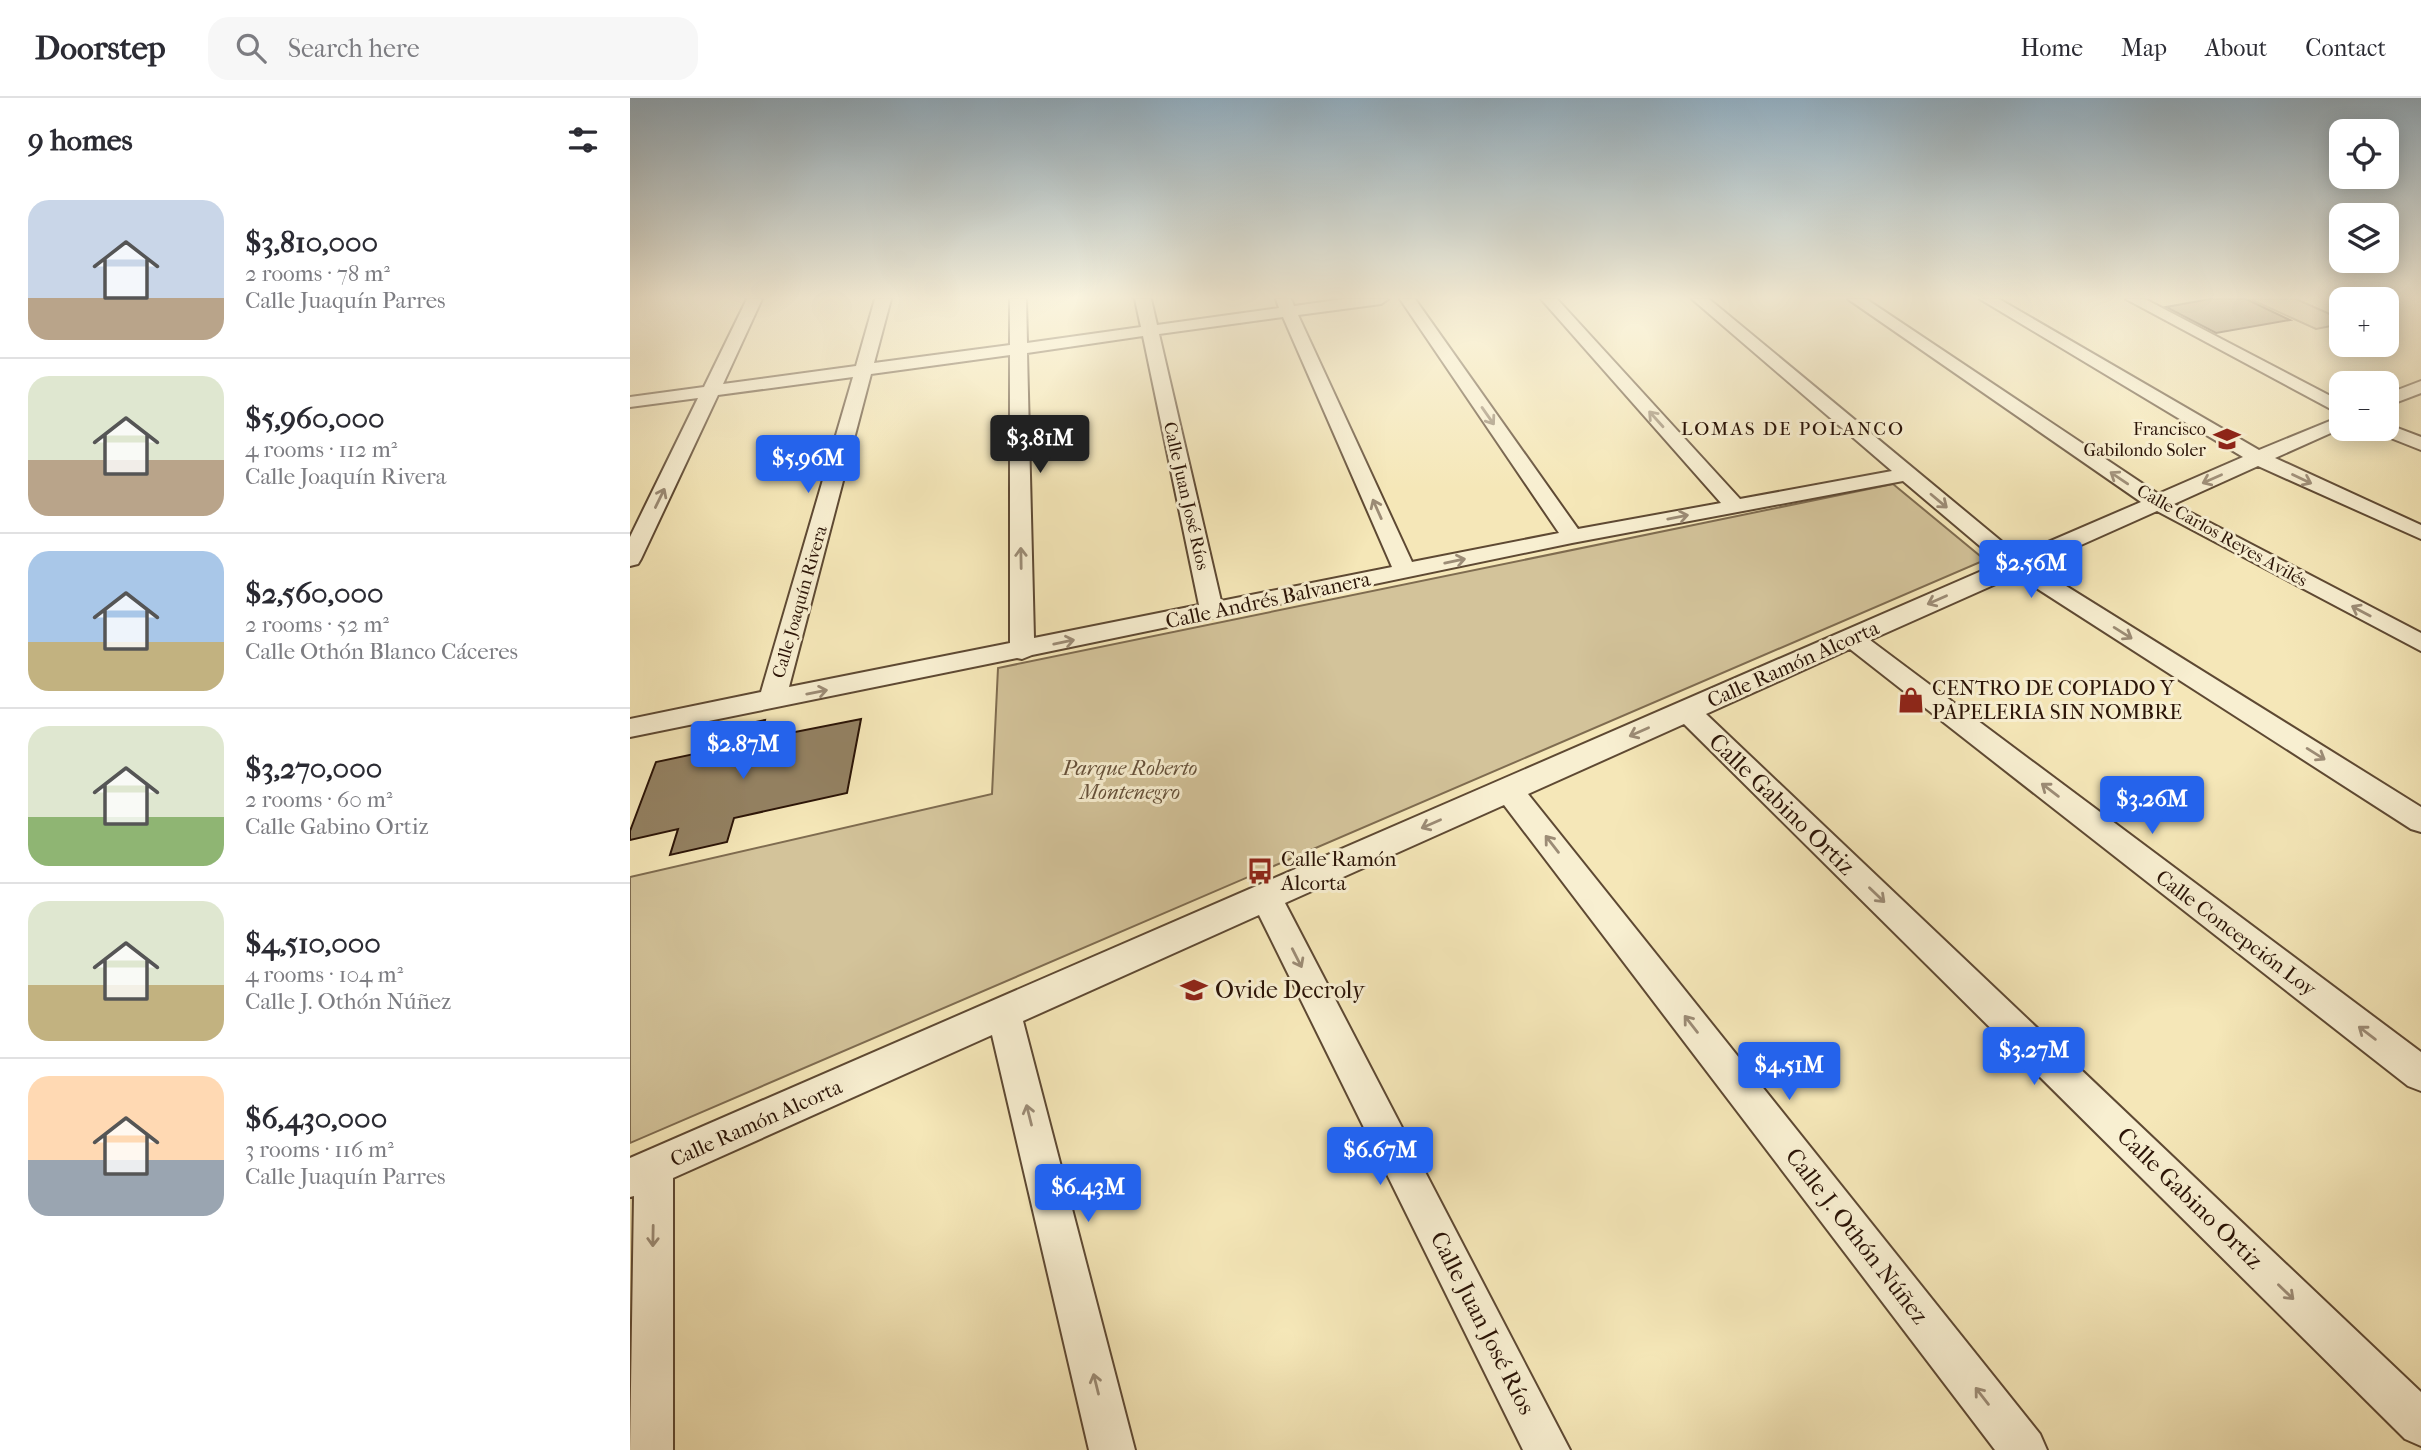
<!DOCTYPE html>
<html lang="en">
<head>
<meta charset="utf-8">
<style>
  body { margin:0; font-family:"IM FELL French Canon",serif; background:#f7f7f7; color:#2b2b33; height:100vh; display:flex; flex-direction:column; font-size:26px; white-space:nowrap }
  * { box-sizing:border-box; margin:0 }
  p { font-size:23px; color:#7c7c81 }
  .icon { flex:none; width:38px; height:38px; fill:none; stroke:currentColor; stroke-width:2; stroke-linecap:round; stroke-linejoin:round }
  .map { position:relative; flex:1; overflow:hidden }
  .side { display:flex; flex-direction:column; background:#fff; width:630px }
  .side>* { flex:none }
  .controls { position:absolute; left:1699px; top:21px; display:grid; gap:14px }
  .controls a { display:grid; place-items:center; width:70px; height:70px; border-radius:14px; background:#fff; box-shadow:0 4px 18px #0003; font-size:35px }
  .price { position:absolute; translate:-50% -60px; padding:0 16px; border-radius:7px; background:#2563eb; color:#fff; font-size:23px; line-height:46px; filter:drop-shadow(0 2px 4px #0008) }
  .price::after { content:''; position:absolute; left:50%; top:42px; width:21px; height:16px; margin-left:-10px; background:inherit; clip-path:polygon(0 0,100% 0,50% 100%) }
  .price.active { background:#222; color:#fff }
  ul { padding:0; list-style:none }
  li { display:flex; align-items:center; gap:21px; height:175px; padding:0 28px }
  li+li { border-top:2px solid #e1e1e2 }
  li span { display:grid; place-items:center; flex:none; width:196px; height:140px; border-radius:21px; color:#555 }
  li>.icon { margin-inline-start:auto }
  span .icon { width:84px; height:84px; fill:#fffc; stroke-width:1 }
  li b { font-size:30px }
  h2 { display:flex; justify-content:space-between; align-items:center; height:84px; padding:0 28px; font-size:30px }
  header { display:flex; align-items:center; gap:42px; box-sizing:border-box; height:98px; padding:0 35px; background:#fff; border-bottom:2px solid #e1e1e2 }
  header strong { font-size:33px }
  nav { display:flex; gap:38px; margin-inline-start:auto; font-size:24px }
  .search { width:490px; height:63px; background:#f7f7f7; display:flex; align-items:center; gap:18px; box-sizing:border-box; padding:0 24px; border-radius:21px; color:#7c7c81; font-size:26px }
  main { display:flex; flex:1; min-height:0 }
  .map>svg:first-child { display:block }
  .green { fill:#d3c39a; stroke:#7f6c50; stroke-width:2 }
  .building { fill:#948263; stroke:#2b1407; stroke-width:2 }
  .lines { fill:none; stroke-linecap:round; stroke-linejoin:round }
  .minor-casing { stroke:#5e4933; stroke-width:4 }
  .minor { fill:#f8efd1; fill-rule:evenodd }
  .oneway { stroke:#9c8c76 }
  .labels { text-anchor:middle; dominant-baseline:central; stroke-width:6; stroke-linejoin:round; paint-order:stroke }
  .far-poi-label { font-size:18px; fill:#2b1407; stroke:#f8efd1; text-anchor:end }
  .far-street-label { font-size:18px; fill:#2b1407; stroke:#f8efd1 }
  .far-neighbourhood-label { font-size:19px; letter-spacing:2px; fill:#2b1407; stroke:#f8efd1 }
  .street-label { font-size:21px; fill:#2b1407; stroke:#f8efd1 }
  .poi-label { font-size:21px; fill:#2b1407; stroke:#f8efd1; text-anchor:start }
  .park-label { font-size:21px; font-style:italic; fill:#66513a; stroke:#f8efd1 }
  .near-street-label { font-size:24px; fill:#2b1407; stroke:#f8efd1 }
  .near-poi-label { font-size:24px; fill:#2b1407; stroke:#f8efd1; text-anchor:start }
</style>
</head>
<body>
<header>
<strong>Doorstep</strong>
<div class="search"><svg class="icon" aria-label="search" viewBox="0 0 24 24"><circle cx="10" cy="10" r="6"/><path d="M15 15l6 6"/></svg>Search here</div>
<nav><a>Home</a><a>Map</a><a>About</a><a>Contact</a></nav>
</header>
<main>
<section class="side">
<h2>9 homes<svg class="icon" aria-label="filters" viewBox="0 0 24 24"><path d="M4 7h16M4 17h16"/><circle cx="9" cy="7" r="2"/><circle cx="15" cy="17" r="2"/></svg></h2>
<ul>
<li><span style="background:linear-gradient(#c9d6e8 70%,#b9a48a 0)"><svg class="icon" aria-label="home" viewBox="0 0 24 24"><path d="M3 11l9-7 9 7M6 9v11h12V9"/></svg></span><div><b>$3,810,000</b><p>2 rooms · 78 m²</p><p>Calle Juaquín Parres</p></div></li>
<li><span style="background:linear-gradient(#dfe7d0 60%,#b9a48a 0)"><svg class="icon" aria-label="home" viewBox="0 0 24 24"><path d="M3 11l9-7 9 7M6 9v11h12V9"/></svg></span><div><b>$5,960,000</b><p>4 rooms · 112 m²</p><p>Calle Joaquín Rivera</p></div></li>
<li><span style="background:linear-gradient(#a9c7e8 65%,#c2b280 0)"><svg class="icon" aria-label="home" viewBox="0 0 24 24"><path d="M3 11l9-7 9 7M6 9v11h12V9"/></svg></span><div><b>$2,560,000</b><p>2 rooms · 52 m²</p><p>Calle Othón Blanco Cáceres</p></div></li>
<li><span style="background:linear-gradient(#dfe7d0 65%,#8fb573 0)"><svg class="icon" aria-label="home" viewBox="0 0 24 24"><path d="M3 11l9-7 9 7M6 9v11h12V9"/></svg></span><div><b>$3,270,000</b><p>2 rooms · 60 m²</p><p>Calle Gabino Ortiz</p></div></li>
<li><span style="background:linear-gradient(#dfe7d0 60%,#c2b280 0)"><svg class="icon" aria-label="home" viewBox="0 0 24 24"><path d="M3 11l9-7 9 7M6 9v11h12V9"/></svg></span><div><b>$4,510,000</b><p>4 rooms · 104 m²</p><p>Calle J. Othón Núñez</p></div></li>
<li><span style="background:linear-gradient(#ffd9b3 60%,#9aa5b1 0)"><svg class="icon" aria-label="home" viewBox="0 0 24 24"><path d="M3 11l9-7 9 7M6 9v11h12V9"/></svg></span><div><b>$6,430,000</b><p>3 rooms · 116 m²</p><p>Calle Juaquín Parres</p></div></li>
</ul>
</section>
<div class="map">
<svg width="1791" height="1352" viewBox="0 0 1791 1352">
  <rect width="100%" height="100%" fill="#f5e7b8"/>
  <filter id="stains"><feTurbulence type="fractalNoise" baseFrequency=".00286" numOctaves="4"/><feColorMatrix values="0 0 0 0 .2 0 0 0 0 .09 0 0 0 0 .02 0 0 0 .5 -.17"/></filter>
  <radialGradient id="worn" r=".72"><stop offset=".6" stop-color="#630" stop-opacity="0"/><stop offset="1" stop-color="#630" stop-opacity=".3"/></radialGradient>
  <!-- green -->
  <g class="green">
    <polygon points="1620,201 1666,201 1711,221 1711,226 1686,231"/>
    <polygon points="1263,386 1355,462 0,1045 0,779 362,696 368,570"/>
  </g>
  <!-- building -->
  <g class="building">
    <polygon points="1580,201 1616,201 1660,222 1586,235 1536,209"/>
    <polygon points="231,621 217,695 104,720 97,744 40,757 48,731 0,742 0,733 26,664 74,654 82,633 135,622 130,641"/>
  </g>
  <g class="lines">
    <!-- minor casing -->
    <g class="minor-casing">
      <g id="minor">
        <path d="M117,201H132L93,286L226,268L245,201H261L244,265L380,247V201H396L397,245L511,229L505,201H521L527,227L649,210L646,201H661L664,208L714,201H758L751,206L668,217L782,464L929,435L770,201H785L948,431L1091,405L911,201H927L1110,401L1262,373L1062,201H1079L1388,457L1511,404L1218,201H1236L1528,396L1613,359L1350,201H1369L1629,352L1712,318V330L1645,360L1791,427V441L1628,368L1544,406L1791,535V553L1527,413L1404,468L1791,709V734L1781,731L1386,477L1240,542L1791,954V993L1778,988L1220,551L1076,616L1791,1294V1348L1775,1341L1054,626L898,696L1410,1336L1417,1352H1365L874,707L655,805L940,1352H893L629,817L393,923L505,1352H459L362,937L43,1080V1352H0L4,1098L0,1099V1060L1370,465L1273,383L942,445L402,557L392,561L387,560L0,639V621L131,594L223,279L88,297L11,461L8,466L0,468V439L68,300L0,309V299L74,289ZM653,219L762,469L591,503L529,236ZM513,238L569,507L404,540L397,255ZM380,257V545L159,589L241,276Z"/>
        <polygon points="1496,201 1515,201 1712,304 1712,317"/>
        <polygon points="1791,283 1791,295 1757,308 1757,296"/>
        <polygon points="1757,326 1791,339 1791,352 1748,335 1746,331 1757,331"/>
      </g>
    </g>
    <!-- minor -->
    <use href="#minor" class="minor"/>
  </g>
  <!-- one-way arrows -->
  <defs><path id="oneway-shaft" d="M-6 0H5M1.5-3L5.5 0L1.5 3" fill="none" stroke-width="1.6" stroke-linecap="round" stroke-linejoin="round" transform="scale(1.75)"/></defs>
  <g class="oneway">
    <use href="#oneway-shaft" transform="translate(858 318) rotate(55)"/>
    <use href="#oneway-shaft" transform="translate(1026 321) rotate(-132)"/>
    <use href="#oneway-shaft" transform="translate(1489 380) rotate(-146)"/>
    <use href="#oneway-shaft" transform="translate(1582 381) rotate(156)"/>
    <use href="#oneway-shaft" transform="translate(1672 381) rotate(25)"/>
    <use href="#oneway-shaft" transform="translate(30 400) rotate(-64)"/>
    <use href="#oneway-shaft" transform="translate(1309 403) rotate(40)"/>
    <use href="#oneway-shaft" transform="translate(747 411) rotate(-114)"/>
    <use href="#oneway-shaft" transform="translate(1048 419) rotate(-11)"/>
    <use href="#oneway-shaft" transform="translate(391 460) rotate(-91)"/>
    <use href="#oneway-shaft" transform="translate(825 463) rotate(-12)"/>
    <use href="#oneway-shaft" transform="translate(1307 502) rotate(156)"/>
    <use href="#oneway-shaft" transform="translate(1731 513) rotate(-152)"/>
    <use href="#oneway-shaft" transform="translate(1493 535) rotate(32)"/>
    <use href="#oneway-shaft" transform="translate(434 544) rotate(-12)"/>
    <use href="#oneway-shaft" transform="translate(187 594) rotate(-11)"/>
    <use href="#oneway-shaft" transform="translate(1009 634) rotate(156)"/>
    <use href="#oneway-shaft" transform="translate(1686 656) rotate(32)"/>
    <use href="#oneway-shaft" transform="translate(1420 692) rotate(-143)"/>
    <use href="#oneway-shaft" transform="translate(801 726) rotate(156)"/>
    <use href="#oneway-shaft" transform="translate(922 746) rotate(-128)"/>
    <use href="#oneway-shaft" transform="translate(1247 797) rotate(44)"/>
    <use href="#oneway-shaft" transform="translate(667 860) rotate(63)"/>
    <use href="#oneway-shaft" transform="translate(1061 926) rotate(-128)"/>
    <use href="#oneway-shaft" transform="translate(1737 935) rotate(-143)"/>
    <use href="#oneway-shaft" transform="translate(399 1017) rotate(-104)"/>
    <use href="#oneway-shaft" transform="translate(23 1138) rotate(91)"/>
    <use href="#oneway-shaft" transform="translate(1656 1194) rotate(44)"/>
    <use href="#oneway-shaft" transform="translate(466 1286) rotate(-104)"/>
    <use href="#oneway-shaft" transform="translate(1352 1298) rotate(-128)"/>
  </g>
  <!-- sky -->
  <linearGradient id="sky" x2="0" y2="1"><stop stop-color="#91acbd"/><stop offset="0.51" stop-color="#faf4df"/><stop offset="1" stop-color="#faf4df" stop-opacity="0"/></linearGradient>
  <rect width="1791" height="391" fill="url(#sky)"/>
  <!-- icons -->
  <defs>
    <g id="school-bare" transform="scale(2.1)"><path d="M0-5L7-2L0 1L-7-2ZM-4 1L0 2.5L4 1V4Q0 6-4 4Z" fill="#8f2418" stroke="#f8efd1" stroke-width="2.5" paint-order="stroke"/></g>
    <g id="shop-bare" transform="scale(2.1)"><path d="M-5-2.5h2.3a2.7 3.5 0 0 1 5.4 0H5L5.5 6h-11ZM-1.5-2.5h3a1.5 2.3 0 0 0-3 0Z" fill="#8f2418" stroke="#f8efd1" stroke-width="2.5" paint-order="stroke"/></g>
    <g id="bus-bare" transform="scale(2.1)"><path d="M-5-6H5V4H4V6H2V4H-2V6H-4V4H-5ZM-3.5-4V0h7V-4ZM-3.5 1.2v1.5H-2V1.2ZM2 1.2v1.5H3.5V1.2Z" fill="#8f2418" stroke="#f8efd1" stroke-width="2.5" paint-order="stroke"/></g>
  </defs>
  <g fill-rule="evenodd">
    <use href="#school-bare" x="1597" y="341"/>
    <use href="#shop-bare" x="1281" y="602"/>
    <use href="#bus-bare" x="630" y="773"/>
    <use href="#school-bare" x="564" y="892"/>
  </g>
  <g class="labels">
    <!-- far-poi labels -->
    <g class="far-poi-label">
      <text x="1576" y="331">Francisco<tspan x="1576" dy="21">Gabilondo Soler</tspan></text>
    </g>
    <!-- far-street labels -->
    <g class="far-street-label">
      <text transform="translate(556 398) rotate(77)">Calle Juan José Ríos</text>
      <text transform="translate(1592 438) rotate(29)">Calle Carlos Reyes Avilés</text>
      <text transform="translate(170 504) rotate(-74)">Calle Joaquín Rivera</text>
    </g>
    <!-- far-neighbourhood labels -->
    <g class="far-neighbourhood-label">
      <text x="1163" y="331">LOMAS DE POLANCO</text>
    </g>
    <!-- street labels -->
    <g class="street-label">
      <text transform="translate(638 502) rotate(-12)">Calle Andrés Balvanera</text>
      <text transform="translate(1163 566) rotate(-24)">Calle Ramón Alcorta</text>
      <text transform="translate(1606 835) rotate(37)">Calle Concepción Loy</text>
      <text transform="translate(126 1025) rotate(-24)">Calle Ramón Alcorta</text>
    </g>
    <!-- poi labels -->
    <g class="poi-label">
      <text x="1302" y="590">CENTRO DE COPIADO Y<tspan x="1302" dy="24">PAPELERIA SIN NOMBRE</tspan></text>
      <text x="651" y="761">Calle Ramón<tspan x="651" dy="24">Alcorta</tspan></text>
    </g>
    <!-- park labels -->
    <g class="park-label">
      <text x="500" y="670">Parque Roberto<tspan x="500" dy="24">Montenegro</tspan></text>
    </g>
    <!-- near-street labels -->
    <g class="near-street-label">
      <text transform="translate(1152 706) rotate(44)">Calle Gabino Ortiz</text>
      <text transform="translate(1560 1100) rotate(44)">Calle Gabino Ortiz</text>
      <text transform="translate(1227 1138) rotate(52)">Calle J. Othón Núñez</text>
      <text transform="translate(853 1225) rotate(63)">Calle Juan José Ríos</text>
    </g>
    <!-- near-poi labels -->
    <g class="near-poi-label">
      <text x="585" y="892">Ovide Decroly</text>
    </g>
  </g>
  <rect width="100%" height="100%" filter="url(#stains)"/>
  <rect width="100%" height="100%" fill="url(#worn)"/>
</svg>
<div class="controls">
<a><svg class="icon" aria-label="locate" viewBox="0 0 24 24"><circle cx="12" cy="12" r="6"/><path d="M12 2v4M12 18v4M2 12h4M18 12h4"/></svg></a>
<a><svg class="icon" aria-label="layers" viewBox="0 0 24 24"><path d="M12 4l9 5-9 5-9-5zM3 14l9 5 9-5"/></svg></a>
<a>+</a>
<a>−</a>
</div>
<b class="price active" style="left:410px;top:377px">$3.81M</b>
<b class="price" style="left:178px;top:397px">$5.96M</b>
<b class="price" style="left:1401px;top:502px">$2.56M</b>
<b class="price" style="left:113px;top:683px">$2.87M</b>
<b class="price" style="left:1522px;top:738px">$3.26M</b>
<b class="price" style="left:1404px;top:989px">$3.27M</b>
<b class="price" style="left:1159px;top:1004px">$4.51M</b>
<b class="price" style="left:750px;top:1089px">$6.67M</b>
<b class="price" style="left:458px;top:1126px">$6.43M</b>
</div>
</main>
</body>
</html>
